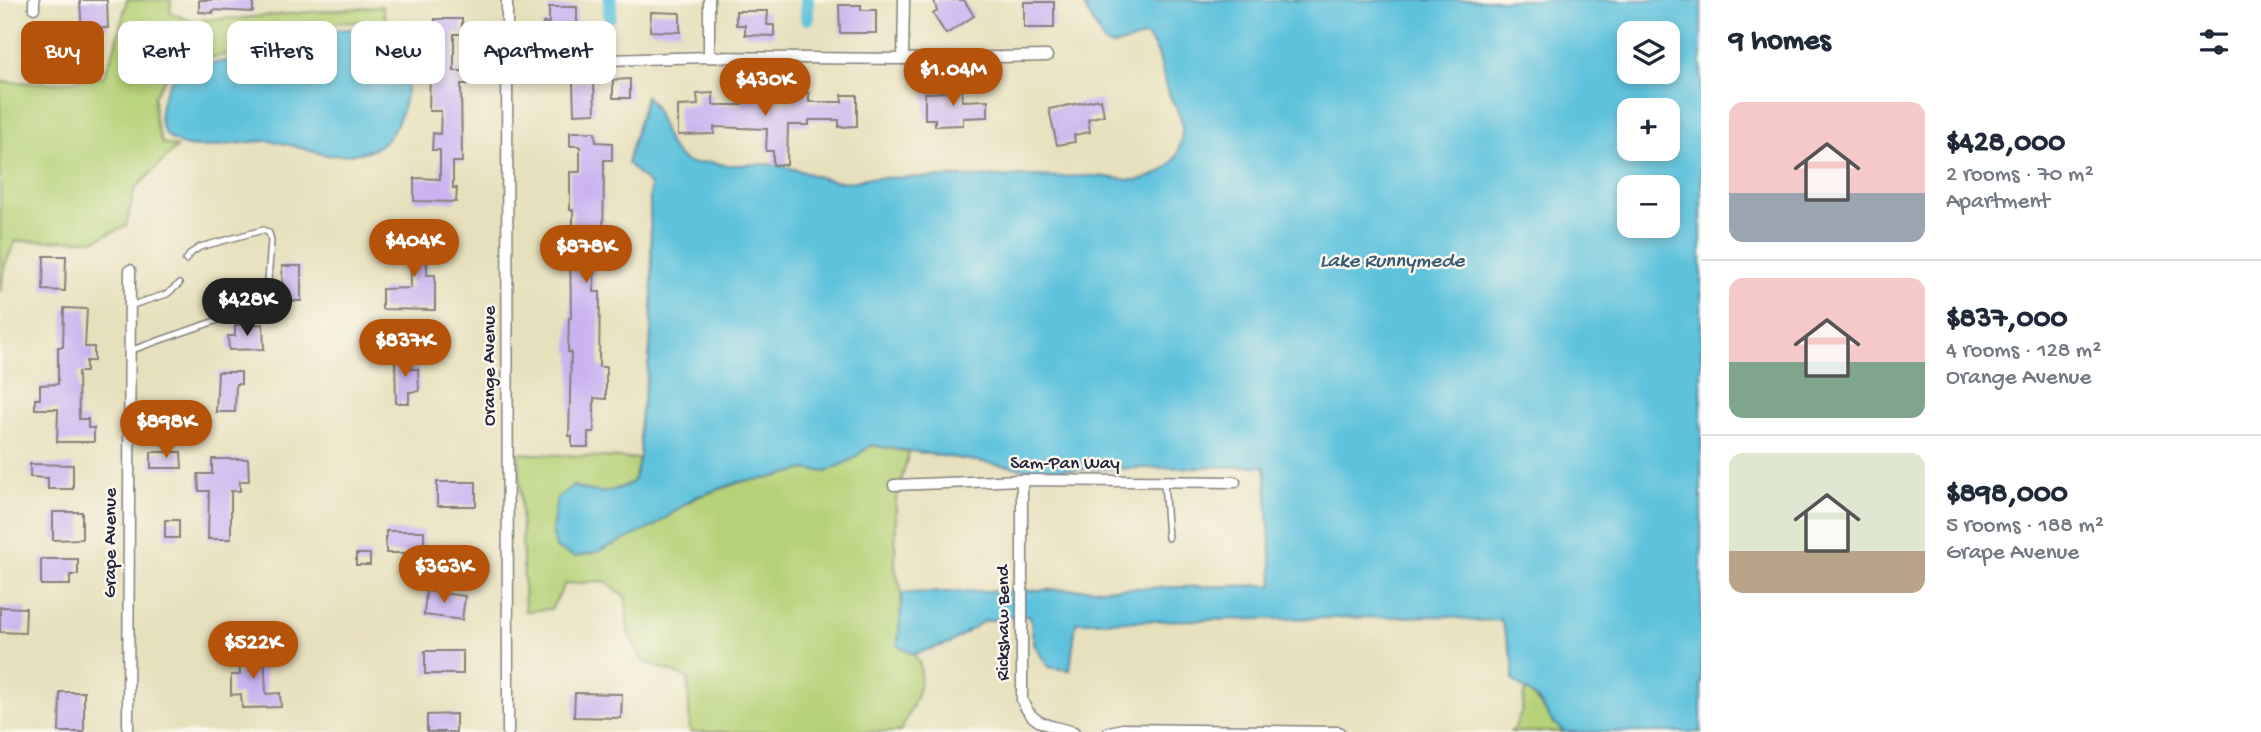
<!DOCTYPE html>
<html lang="en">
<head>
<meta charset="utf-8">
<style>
  body { margin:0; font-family:"Gochi Hand",sans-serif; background:#f2f2f3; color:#1f2937; height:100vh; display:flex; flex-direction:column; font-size:26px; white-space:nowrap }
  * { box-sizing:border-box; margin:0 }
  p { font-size:23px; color:#747a83 }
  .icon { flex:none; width:38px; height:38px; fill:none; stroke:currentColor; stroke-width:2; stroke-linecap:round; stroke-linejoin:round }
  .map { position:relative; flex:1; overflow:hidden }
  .details { display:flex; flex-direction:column; background:#fff; width:560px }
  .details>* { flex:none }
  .banner { position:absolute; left:21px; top:21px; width:665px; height:63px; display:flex; gap:14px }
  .buttons { position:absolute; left:1617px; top:21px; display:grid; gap:14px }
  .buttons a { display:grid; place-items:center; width:63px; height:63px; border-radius:14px; background:#fff; box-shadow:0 4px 10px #0003; font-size:35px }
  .price { position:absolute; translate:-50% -60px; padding:0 16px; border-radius:24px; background:#b45309; color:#fff; font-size:23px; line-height:46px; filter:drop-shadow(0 2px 4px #0008) }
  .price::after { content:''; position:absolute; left:50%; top:42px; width:21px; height:16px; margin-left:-10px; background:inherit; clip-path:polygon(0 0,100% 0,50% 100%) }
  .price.selected { background:#222; color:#fff }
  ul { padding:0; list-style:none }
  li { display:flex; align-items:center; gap:21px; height:175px; padding:0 28px }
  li+li { border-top:2px solid #e0e1e3 }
  li span { display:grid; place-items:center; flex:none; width:196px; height:140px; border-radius:14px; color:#555 }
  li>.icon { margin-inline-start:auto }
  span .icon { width:84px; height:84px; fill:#fffc; stroke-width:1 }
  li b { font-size:30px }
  h2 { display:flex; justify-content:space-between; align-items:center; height:84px; padding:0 28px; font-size:30px }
  .pill { padding:0 24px; border-radius:14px; background:#fff; box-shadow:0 4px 10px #0003; font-size:24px; line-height:63px }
  .pill.selected { background:#b45309; color:#fff }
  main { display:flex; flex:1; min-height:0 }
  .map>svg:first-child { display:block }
  .green { fill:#b6d278; stroke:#6c7a5a; stroke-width:2 }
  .water { fill:#5fc2dd; stroke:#40728c; stroke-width:2; fill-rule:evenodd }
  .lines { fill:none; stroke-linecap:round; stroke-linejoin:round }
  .canal { stroke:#5fc2dd; stroke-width:14 }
  .building { fill:#cab3f0 }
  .lane-casing { stroke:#84817c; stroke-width:8 }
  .street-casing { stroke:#84817c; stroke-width:13 }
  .lane { stroke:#fff; stroke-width:5 }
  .street { stroke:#fff; stroke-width:10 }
  .labels { text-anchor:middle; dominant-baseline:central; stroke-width:5; stroke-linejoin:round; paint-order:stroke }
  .street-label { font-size:19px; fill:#22223b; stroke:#fbf7ec }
  .water-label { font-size:21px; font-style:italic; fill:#375a74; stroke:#fbf7ec }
</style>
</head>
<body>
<main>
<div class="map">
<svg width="1701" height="732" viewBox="0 0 1701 732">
  <rect width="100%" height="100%" fill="#fbf7ec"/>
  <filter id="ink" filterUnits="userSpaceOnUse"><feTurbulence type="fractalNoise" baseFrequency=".0143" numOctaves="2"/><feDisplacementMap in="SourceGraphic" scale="14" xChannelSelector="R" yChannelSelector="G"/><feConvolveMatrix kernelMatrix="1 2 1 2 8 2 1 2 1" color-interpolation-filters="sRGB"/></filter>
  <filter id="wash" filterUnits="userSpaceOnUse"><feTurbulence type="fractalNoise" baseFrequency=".00686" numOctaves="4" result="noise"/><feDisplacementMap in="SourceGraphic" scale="28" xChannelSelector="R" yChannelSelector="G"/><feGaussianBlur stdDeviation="1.57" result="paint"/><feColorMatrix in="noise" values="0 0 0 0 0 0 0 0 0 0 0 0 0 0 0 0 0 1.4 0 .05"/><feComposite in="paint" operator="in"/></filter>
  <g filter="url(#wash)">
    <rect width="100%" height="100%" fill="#e7e0bc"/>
    <!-- green -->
    <g class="green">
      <polygon points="127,0 171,0 170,12 189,20 241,18 382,6 386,20 305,25 277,31 256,50 207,58 168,74 154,96 155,121 162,143 177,147 135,189 126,226 94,240 16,241 5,264 0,292 0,82 57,83 104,76 115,47"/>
      <path d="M871,445L909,452L896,500L895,568L902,593L898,646C902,648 909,650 913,654C933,672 909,713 900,732H690L688,678L643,661L628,632L626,598L605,581L565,584L551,609L525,611L519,453L640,459L633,482C608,494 600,495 573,486L652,527L695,498L743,481L770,478L805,469L826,472L851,460Z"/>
      <path d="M1525,689C1541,702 1549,718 1564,732H1509L1514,730L1522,709Z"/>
    </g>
    <!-- water -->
    <g class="water">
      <path d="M1081,0H1701V732H1564L1552,721L1538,700L1513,680V660L1501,620L1472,621L1449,616L1076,622L1070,670L1048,667L1034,644L1030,615L984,621L950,643L914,654L898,646L902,593L1273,585L1265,466L1034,470L871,445L851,460L826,472L805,469L770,478L743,481L695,497L653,527L597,552L575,557L556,548L552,530L557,498L573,486C600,495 608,495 633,482C636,473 639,464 640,455C641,441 638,426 641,412C649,374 652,332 652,294C653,258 649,222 650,185L627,163L646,96C666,116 660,148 687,162C694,166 701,162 708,162C717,163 726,166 735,165C749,165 763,163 778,165C806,170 837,190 866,178L1035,176C1055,178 1074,176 1094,176C1109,176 1123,181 1137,180C1149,179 1167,171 1174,160C1180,152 1183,133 1182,124C1180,111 1171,101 1167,89C1160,69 1162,51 1146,36L1113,46L1105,44ZM1629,33H1668V72H1629ZM1629,110H1668V149H1629ZM1629,187H1668V226H1629Z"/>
      <path d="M371,28L388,29L408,40C414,68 405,135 375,148C363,154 342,156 328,155C309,152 290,143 270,141C240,139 196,157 171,139C152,125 162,95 172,80L208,64L258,56L279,37L306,31Z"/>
    </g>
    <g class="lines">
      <!-- canal -->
      <g class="canal">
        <polyline points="610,0 610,16"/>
        <polyline points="807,0 807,18"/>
      </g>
    </g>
    <g id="blocks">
      <!-- building -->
      <g class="building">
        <polygon points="80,0 107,0 108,28 94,28 93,70 68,69 69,36 82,36"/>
        <polygon points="199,0 253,0 253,12 213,10 213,13 199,12"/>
        <polygon points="934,0 964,0 974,16 946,34 933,14 937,11"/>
        <rect x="1024" y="2" width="30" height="26"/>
        <polygon points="839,5 861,5 861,10 876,10 876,33 840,33"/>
        <polygon points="549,7 577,7 577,30 571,30 571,38 542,37 543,23 549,23"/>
        <polygon points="736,11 768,11 767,25 774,25 774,36 745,35 745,25 736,25"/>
        <polygon points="651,12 680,13 680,32 650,31"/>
        <polygon points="435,19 462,19 462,34 454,34 454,71 468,71 468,84 461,84 462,162 453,162 453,188 457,188 456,202 414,201 414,178 440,179 440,150 432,150 433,133 440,134 441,111 429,111 430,70 435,70 435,51 426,51 426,38 435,38"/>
        <polygon points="630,79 630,98 613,98 613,80"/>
        <polygon points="573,82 594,82 595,113 574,114"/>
        <polygon points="948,87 962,87 962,101 988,100 988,117 963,118 963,125 935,126 935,119 925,119 925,93 948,92"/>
        <polygon points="713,93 713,105 742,105 742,97 758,97 758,102 794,102 794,93 809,93 809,102 842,102 842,95 857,95 857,126 839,127 839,120 809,120 809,125 788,125 787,165 773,165 773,151 766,151 767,129 714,127 714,134 678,135 678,106 698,105 697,94"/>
        <polygon points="1101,99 1104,115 1088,119 1090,132 1074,135 1075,142 1057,145 1049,109"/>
        <polygon points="570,132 595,132 596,142 612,143 612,160 604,160 603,259 594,258 594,292 600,292 599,367 606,367 606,399 594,398 594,432 588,432 588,447 572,447 572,436 569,436 571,352 568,352 569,318 571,318 570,238 573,238 573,210 570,210 570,172 580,172 580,146 570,146"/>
        <polygon points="410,227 427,227 427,275 435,275 435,310 382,309 382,289 411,288"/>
        <polygon points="44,256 66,256 65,291 43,290"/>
        <polygon points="282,266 301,266 301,301 283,301"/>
        <polygon points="64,308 87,309 85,347 94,347 94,361 86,361 86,372 78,372 79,419 88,419 88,428 94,428 94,442 57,442 58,409 35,409 35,399 40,399 40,385 58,384 58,347 63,347"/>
        <polygon points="263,324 264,349 229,350 228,336 235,336 235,325"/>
        <polygon points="395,355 411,355 411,369 418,369 419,391 409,392 409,403 396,403"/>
        <polygon points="218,372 241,372 241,384 236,384 235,412 216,412"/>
        <polygon points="151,452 181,452 182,468 151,468"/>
        <polygon points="212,459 248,459 249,481 240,481 240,491 231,491 231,539 208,539 209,491 199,491 198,474 212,474"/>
        <polygon points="30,464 73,465 73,489 48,489 48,478 30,477"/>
        <rect x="437" y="482" width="39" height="24"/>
        <polygon points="53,512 82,512 82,539 53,540"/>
        <rect x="165" y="520" width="14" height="18"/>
        <rect x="386" y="531" width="38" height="22"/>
        <rect x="356" y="554" width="14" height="11"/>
        <polygon points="41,559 78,559 78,575 70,575 70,585 41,585"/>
        <polygon points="426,591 465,596 462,620 424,615"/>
        <polygon points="0,607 26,608 25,633 0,632"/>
        <polygon points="264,648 266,694 280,693 281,707 242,708 241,694 231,695 231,675 240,675 239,649"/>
        <rect x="425" y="651" width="38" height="23"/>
        <polygon points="60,692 84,692 84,732 59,732"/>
        <polygon points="575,693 622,694 621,718 574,717"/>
        <polygon points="456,714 456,732 427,732 427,715"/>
      </g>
    </g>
  </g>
  <g filter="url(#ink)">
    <use href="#blocks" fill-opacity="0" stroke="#84817c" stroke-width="2"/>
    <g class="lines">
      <!-- lane casing -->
      <g class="lane-casing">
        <g id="lane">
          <polyline points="129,306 167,294 179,284"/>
          <polyline points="129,351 247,310 262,303 267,295 271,241 269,233 263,230 200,247 191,253 186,260"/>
          <polyline points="1164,482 1168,538"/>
        </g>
      </g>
      <!-- street casing -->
      <g class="street-casing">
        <g id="street">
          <polyline points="507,0 508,732"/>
          <polyline points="34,8 34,0"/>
          <polyline points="709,57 709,0"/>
          <polyline points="903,59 904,0"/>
          <polyline points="507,63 709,57 903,59 1047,56"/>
          <path d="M1022,480V700C1032,726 1050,725 1074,732"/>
          <polyline points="894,485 1022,480 1235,482"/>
          <polyline points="128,732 130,270"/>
          <polyline points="1109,732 1123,729 1339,732"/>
        </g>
      </g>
      <!-- lane -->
      <use href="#lane" class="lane"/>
      <!-- street -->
      <use href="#street" class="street"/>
    </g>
  </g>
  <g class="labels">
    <!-- street labels -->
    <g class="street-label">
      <text transform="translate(490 366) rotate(-90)">Orange Avenue</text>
      <text x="1065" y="464">Sam-Pan Way</text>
      <text transform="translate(111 543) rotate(-90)">Grape Avenue</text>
      <text transform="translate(1004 623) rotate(-90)">Rickshaw Bend</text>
    </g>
    <!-- water labels -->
    <g class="water-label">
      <text x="1392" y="262">Lake Runnymede</text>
    </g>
  </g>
</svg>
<div class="buttons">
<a><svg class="icon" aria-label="layers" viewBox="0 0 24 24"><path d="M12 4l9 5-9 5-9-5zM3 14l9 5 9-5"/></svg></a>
<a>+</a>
<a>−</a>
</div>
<b class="price" style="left:953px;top:108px">$1.04M</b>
<b class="price" style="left:765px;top:118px">$430K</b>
<b class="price" style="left:414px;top:279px">$404K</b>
<b class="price" style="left:586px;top:285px">$878K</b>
<b class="price selected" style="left:247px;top:338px">$428K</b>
<b class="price" style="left:405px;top:379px">$837K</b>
<b class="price" style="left:166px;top:460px">$898K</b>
<b class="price" style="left:444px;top:605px">$363K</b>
<b class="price" style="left:253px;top:681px">$522K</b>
<div class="banner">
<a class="pill selected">Buy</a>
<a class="pill">Rent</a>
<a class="pill">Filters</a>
<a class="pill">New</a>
<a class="pill">Apartment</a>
</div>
</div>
<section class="details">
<h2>9 homes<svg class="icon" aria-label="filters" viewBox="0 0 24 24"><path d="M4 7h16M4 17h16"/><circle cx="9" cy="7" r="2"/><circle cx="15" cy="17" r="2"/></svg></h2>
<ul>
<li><span style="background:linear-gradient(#f6c9c9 65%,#9aa5b1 0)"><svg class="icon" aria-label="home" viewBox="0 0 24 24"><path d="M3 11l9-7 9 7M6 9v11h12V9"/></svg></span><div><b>$428,000</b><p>2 rooms · 70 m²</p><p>Apartment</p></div></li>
<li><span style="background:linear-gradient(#f6c9c9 60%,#7fa58c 0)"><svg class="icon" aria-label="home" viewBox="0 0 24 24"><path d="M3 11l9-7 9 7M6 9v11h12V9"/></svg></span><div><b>$837,000</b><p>4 rooms · 128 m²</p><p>Orange Avenue</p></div></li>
<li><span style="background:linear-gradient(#dfe7d0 70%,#b9a48a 0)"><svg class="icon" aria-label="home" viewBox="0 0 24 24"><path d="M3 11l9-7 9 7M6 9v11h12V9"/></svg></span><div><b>$898,000</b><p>5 rooms · 188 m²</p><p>Grape Avenue</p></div></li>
</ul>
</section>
</main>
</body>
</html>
